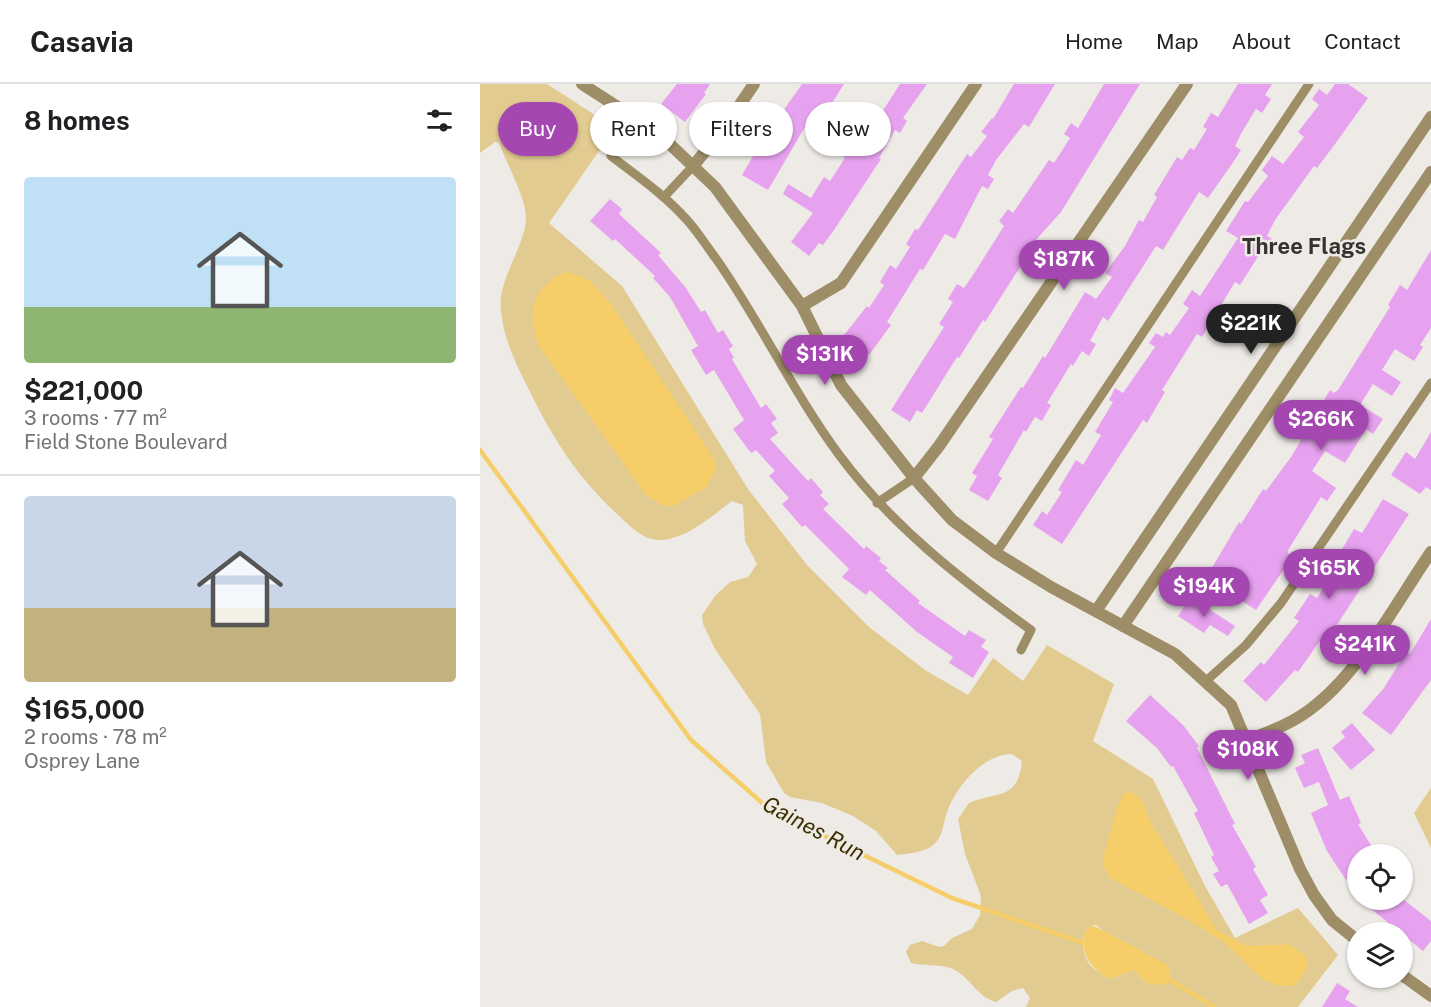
<!DOCTYPE html>
<html lang="en">
<head>
<meta charset="utf-8">
<style>
  body { margin:0; font-family:"Public Sans",sans-serif; background:#f6f6f6; color:#202124; height:100vh; display:flex; flex-direction:column; font-size:22px; white-space:nowrap }
  * { box-sizing:border-box; margin:0 }
  p { font-size:20px; color:#757577 }
  .icon { flex:none; width:33px; height:33px; fill:none; stroke:currentColor; stroke-width:2; stroke-linecap:round; stroke-linejoin:round }
  .map { position:relative; flex:1; overflow:hidden }
  .sheet { display:flex; flex-direction:column; background:#fff; width:480px }
  .sheet>* { flex:none }
  .guide { position:absolute; left:18px; top:18px; width:570px; height:54px; display:flex; gap:12px }
  .controls { position:absolute; left:867px; top:760px; display:grid; gap:12px }
  .controls a { display:grid; place-items:center; width:66px; height:66px; border-radius:50%; background:#fff; box-shadow:0 2px 4px #0004; font-size:30px }
  .price { position:absolute; translate:-50% -51px; padding:0 14px; border-radius:21px; background:#a547b0; color:#fff; font-size:20px; line-height:39px; filter:drop-shadow(0 2px 3px #0008) }
  .price::after { content:''; position:absolute; left:50%; top:36px; width:18px; height:14px; margin-left:-9px; background:inherit; clip-path:polygon(0 0,100% 0,50% 100%) }
  .price.selected { background:#222; color:#fff }
  ul { padding:0; list-style:none }
  li { display:grid; align-content:center; gap:12px; height:318px; padding:0 24px }
  li+li { border-top:2px solid #e0e0e0 }
  li span { display:grid; place-items:center; height:186px; border-radius:6px; color:#555 }
  li>.icon { margin-inline-start:auto }
  span .icon { width:108px; height:108px; fill:#fffc; stroke-width:1 }
  li b { font-size:26px }
  h2 { display:flex; justify-content:space-between; align-items:center; height:72px; padding:0 24px; font-size:26px }
  .tag { padding:0 21px; border-radius:27px; background:#fff; box-shadow:0 2px 4px #0004; font-size:21px; line-height:54px }
  .tag.selected { background:#a547b0; color:#fff }
  header { display:flex; align-items:center; gap:36px; box-sizing:border-box; height:84px; padding:0 30px; background:#fff; border-bottom:2px solid #e0e0e0 }
  header strong { font-size:28px }
  nav { display:flex; gap:33px; margin-inline-start:auto; font-size:21px }
  main { display:flex; flex:1; min-height:0 }
  .map>svg:first-child { display:block }
  .green { fill:#e2cb91; fill-rule:evenodd }
  .water { fill:#f5ce69 }
  .lines { fill:none; stroke-linecap:round; stroke-linejoin:round }
  .stream { stroke:#f5ce69; stroke-width:4.5 }
  .building { fill:#e6a2ee }
  .lane { stroke:#9e8e67; stroke-width:9 }
  .street { stroke:#9e8e67; stroke-width:12 }
  .labels { text-anchor:middle; dominant-baseline:central; stroke-width:5; stroke-linejoin:round; paint-order:stroke }
  .neighbourhood-label { font-size:22px; font-weight:bold; fill:#35332f; stroke:#eeebe6 }
  .water-label { font-size:22px; font-style:italic; fill:#3d2e00; stroke:#eeebe6 }
</style>
</head>
<body>
<header>
<strong>Casavia</strong>
<nav><a>Home</a><a>Map</a><a>About</a><a>Contact</a></nav>
</header>
<main>
<section class="sheet">
<h2>8 homes<svg class="icon" aria-label="filters" viewBox="0 0 24 24"><path d="M4 7h16M4 17h16"/><circle cx="9" cy="7" r="2"/><circle cx="15" cy="17" r="2"/></svg></h2>
<ul>
<li><span style="background:linear-gradient(#bfe0f5 70%,#8fb573 0)"><svg class="icon" aria-label="home" viewBox="0 0 24 24"><path d="M3 11l9-7 9 7M6 9v11h12V9"/></svg></span><div><b>$221,000</b><p>3 rooms · 77 m²</p><p>Field Stone Boulevard</p></div></li>
<li><span style="background:linear-gradient(#c9d6e8 60%,#c2b280 0)"><svg class="icon" aria-label="home" viewBox="0 0 24 24"><path d="M3 11l9-7 9 7M6 9v11h12V9"/></svg></span><div><b>$165,000</b><p>2 rooms · 78 m²</p><p>Osprey Lane</p></div></li>
</ul>
</section>
<div class="map">
<svg width="951" height="923" viewBox="0 0 951 923">
  <rect width="100%" height="100%" fill="#eeebe6"/>
  <!-- green -->
  <g class="green">
    <path d="M0,0H67L135,44L69,139L142,202L268,405L327,481L389,543L445,586L488,611L513,574L543,597L567,561L634,600L613,657L673,695L725,802L755,854L818,824L858,871L818,923H546L550,914L543,904L532,907L516,918C496,913 489,890 470,884C458,880 443,882 431,879L426,868L430,861L442,857L459,863L464,862L472,854L492,845L500,831L501,812L485,770L478,735L489,719C515,707 538,718 542,677L532,670C503,670 476,703 467,728C463,740 463,754 452,762C444,768 427,770 417,771L396,747L373,732L342,719L310,713L304,709L286,678L280,630L235,565L223,540L222,531L235,512L250,498L268,493L277,480L265,457L263,421L252,417C232,432 203,458 177,456C162,455 150,442 139,432C98,394 75,358 50,308C37,282 24,257 21,227C17,197 43,166 46,136C48,118 26,78 19,59L15,58L0,69ZM612,841H616L685,900L665,899L655,886L629,895C624,891 618,888 613,884C602,874 598,850 612,841Z"/>
    <polygon points="951,704 951,764 934,729"/>
  </g>
  <!-- water -->
  <g class="water">
    <path d="M84,188L98,191L110,197L131,220L230,369L237,383L226,404L195,421L184,422L166,411L58,261C48,228 51,205 84,188Z"/>
    <polygon points="650,707 661,715 671,739 737,846 766,862 809,860 826,872 827,884 815,901 798,902 781,894 745,859 698,830 630,794 624,782 624,771 637,723 644,710"/>
    <path d="M612,841L688,881L691,892L687,899L680,901L665,899L655,886L629,895C610,883 599,870 605,847Z"/>
  </g>
  <g class="lines">
    <!-- stream -->
    <g class="stream">
      <polyline points="0,366 211,656 289,725 472,814 609,861"/>
      <polyline points="685,893 734,923"/>
    </g>
  </g>
  <!-- building -->
  <g class="building">
    <polygon points="197,0 230,0 224,9 226,10 205,38 181,20"/>
    <polygon points="322,0 364,0 344,32 335,26 288,106 262,91 280,60 286,63 300,40 296,37"/>
    <polygon points="420,0 447,0 423,34 427,37 420,49 415,46 399,74 401,75 354,146 343,161 339,159 329,172 311,158 333,129 303,110 308,100 331,114 344,93 350,97 365,74 360,70 366,60 373,64 376,59 380,62"/>
    <polygon points="534,0 575,0 549,43 544,40 516,76 508,91 514,95 508,105 502,102 475,155 465,150 443,186 440,185 407,238 411,241 389,271 364,251 387,222 389,224 404,201 400,198 410,181 416,185 430,163 426,160 435,145 438,146 487,70 491,73 507,52 501,48 512,34 513,35"/>
    <polygon points="624,0 660,0 581,128 546,167 549,169 505,238 503,236 479,274 477,273 442,329 437,326 430,338 411,326 464,243 459,240 473,218 468,215 477,200 484,204 495,188 524,142 519,137 528,125 533,129 569,76 574,79 590,54 584,50 591,39 598,44"/>
    <polygon points="758,0 792,0 785,11 791,15 782,29 776,25 762,48 755,62 761,66 752,80 728,114 719,108 683,166 676,162 628,237 623,233 610,257 616,260 609,272 602,267 593,282 591,280 567,319 571,321 562,337 555,333 546,348 544,346 518,391 522,394 508,417 489,406 497,392 492,389 513,355 509,353 541,303 543,304 563,272 565,274 605,208 616,215 632,193 625,189 645,162 659,136 663,138 677,113 674,111 697,73 702,76 710,64 714,66 727,45 723,43 731,29 738,33"/>
    <polygon points="855,0 868,0 888,14 858,56 837,84 834,82 795,136 787,152 792,155 783,170 781,168 760,201 755,198 722,253 717,250 682,306 685,308 667,339 663,336 582,460 553,441 562,427 567,431 582,408 578,406 596,376 603,381 621,351 615,348 633,318 629,316 635,304 643,309 675,263 669,259 676,249 683,253 686,248 690,251 709,224 703,220 712,206 720,212 743,177 758,154 746,147 765,117 768,118 788,92 782,86 792,72 803,80 824,53 818,48 839,21 832,15 839,5 847,11"/>
    <polygon points="130,115 142,125 139,130 181,169 178,171 206,204 221,228 225,226 238,249 243,246 253,262 249,265 254,274 252,275 281,324 286,320 297,335 291,339 298,349 290,355 328,397 331,394 343,408 340,411 349,420 343,425 384,465 386,462 401,474 399,477 408,484 405,486 440,517 438,519 485,552 489,546 506,556 501,563 509,568 493,594 469,579 473,573 437,548 390,506 386,511 362,493 369,485 325,441 322,443 302,420 309,414 289,392 295,387 276,366 271,369 253,345 264,336 234,286 226,291 211,266 218,262 190,213 173,194 175,192 135,155 133,157 110,137"/>
    <polygon points="951,166 951,244 940,261 943,263 934,277 915,265 902,286 921,298 912,312 893,300 880,321 903,335 893,350 886,345 865,379 845,367 832,387 856,404 847,417 841,413 807,468 813,472 776,526 726,494 759,438 761,440 783,405 786,407 811,373 850,306 854,309 858,306 910,223 908,221 920,201 927,206"/>
    <polygon points="951,348 951,406 946,403 940,410 911,391 926,368 935,375"/>
    <polygon points="903,415 929,430 853,547 849,544 818,588 815,586 786,618 763,597 781,578 784,581 819,537 814,534 830,510 837,514 865,470 861,467 874,445 882,449"/>
    <polygon points="710,513 755,542 748,552 730,541 724,549 698,532"/>
    <polygon points="951,535 951,596 911,651 882,629 904,604 926,568 930,570"/>
    <polygon points="670,611 703,641 719,662 717,664 755,740 752,741 776,783 773,785 788,811 780,816 788,829 769,840 747,800 741,803 733,790 739,787 731,773 734,771 714,729 718,727 693,682 691,683 677,664 646,637"/>
    <polygon points="872,639 895,666 871,686 852,664 865,653 861,648"/>
    <polygon points="838,664 860,716 869,712 881,739 878,740 892,763 878,771 878,788 866,796 847,767 831,729 848,721 839,698 824,704 815,684 825,679 821,671"/>
    <polygon points="880,816 924,816 951,837 951,857 943,867"/>
    <polygon points="857,899 870,907 865,915 878,923 842,923"/>
  </g>
  <g class="lines">
    <!-- lane -->
    <g class="lane">
      <path d="M131,72C157,92 185,111 207,136C218,148 227,163 237,176C281,239 314,310 360,372C413,443 480,495 551,546L541,566"/>
      <polyline points="184,113 214,81"/>
      <polyline points="397,419 434,394"/>
      <polyline points="516,469 829,0"/>
      <polyline points="726,597 766,561 801,519 951,299"/>
    </g>
    <!-- street -->
    <g class="street">
      <polyline points="102,0 178,49 235,103 322,222 361,301 434,394 472,436 516,469 571,503 695,570 751,621 820,785 834,811 852,836 878,857"/>
      <polyline points="214,81 244,44 274,0"/>
      <polyline points="322,222 361,199 496,0"/>
      <polyline points="434,394 459,362 707,0"/>
      <polyline points="616,527 951,33"/>
      <polyline points="643,542 951,88"/>
      <path d="M767,656C792,647 816,638 837,620C882,584 918,516 951,468"/>
      <polyline points="922,891 951,912"/>
    </g>
  </g>
  <g class="labels">
    <!-- neighbourhood labels -->
    <g class="neighbourhood-label">
      <text x="824" y="162">Three Flags</text>
    </g>
    <!-- water labels -->
    <g class="water-label">
      <text transform="translate(334 744) rotate(28)">Gaines Run</text>
    </g>
  </g>
</svg>
<div class="controls">
<a><svg class="icon" aria-label="locate" viewBox="0 0 24 24"><circle cx="12" cy="12" r="6"/><path d="M12 2v4M12 18v4M2 12h4M18 12h4"/></svg></a>
<a><svg class="icon" aria-label="layers" viewBox="0 0 24 24"><path d="M12 4l9 5-9 5-9-5zM3 14l9 5 9-5"/></svg></a>
</div>
<b class="price" style="left:584px;top:207px">$187K</b>
<b class="price selected" style="left:771px;top:271px">$221K</b>
<b class="price" style="left:345px;top:302px">$131K</b>
<b class="price" style="left:841px;top:367px">$266K</b>
<b class="price" style="left:849px;top:516px">$165K</b>
<b class="price" style="left:724px;top:534px">$194K</b>
<b class="price" style="left:885px;top:592px">$241K</b>
<b class="price" style="left:768px;top:697px">$108K</b>
<div class="guide">
<a class="tag selected">Buy</a>
<a class="tag">Rent</a>
<a class="tag">Filters</a>
<a class="tag">New</a>
</div>
</div>
</main>
</body>
</html>
